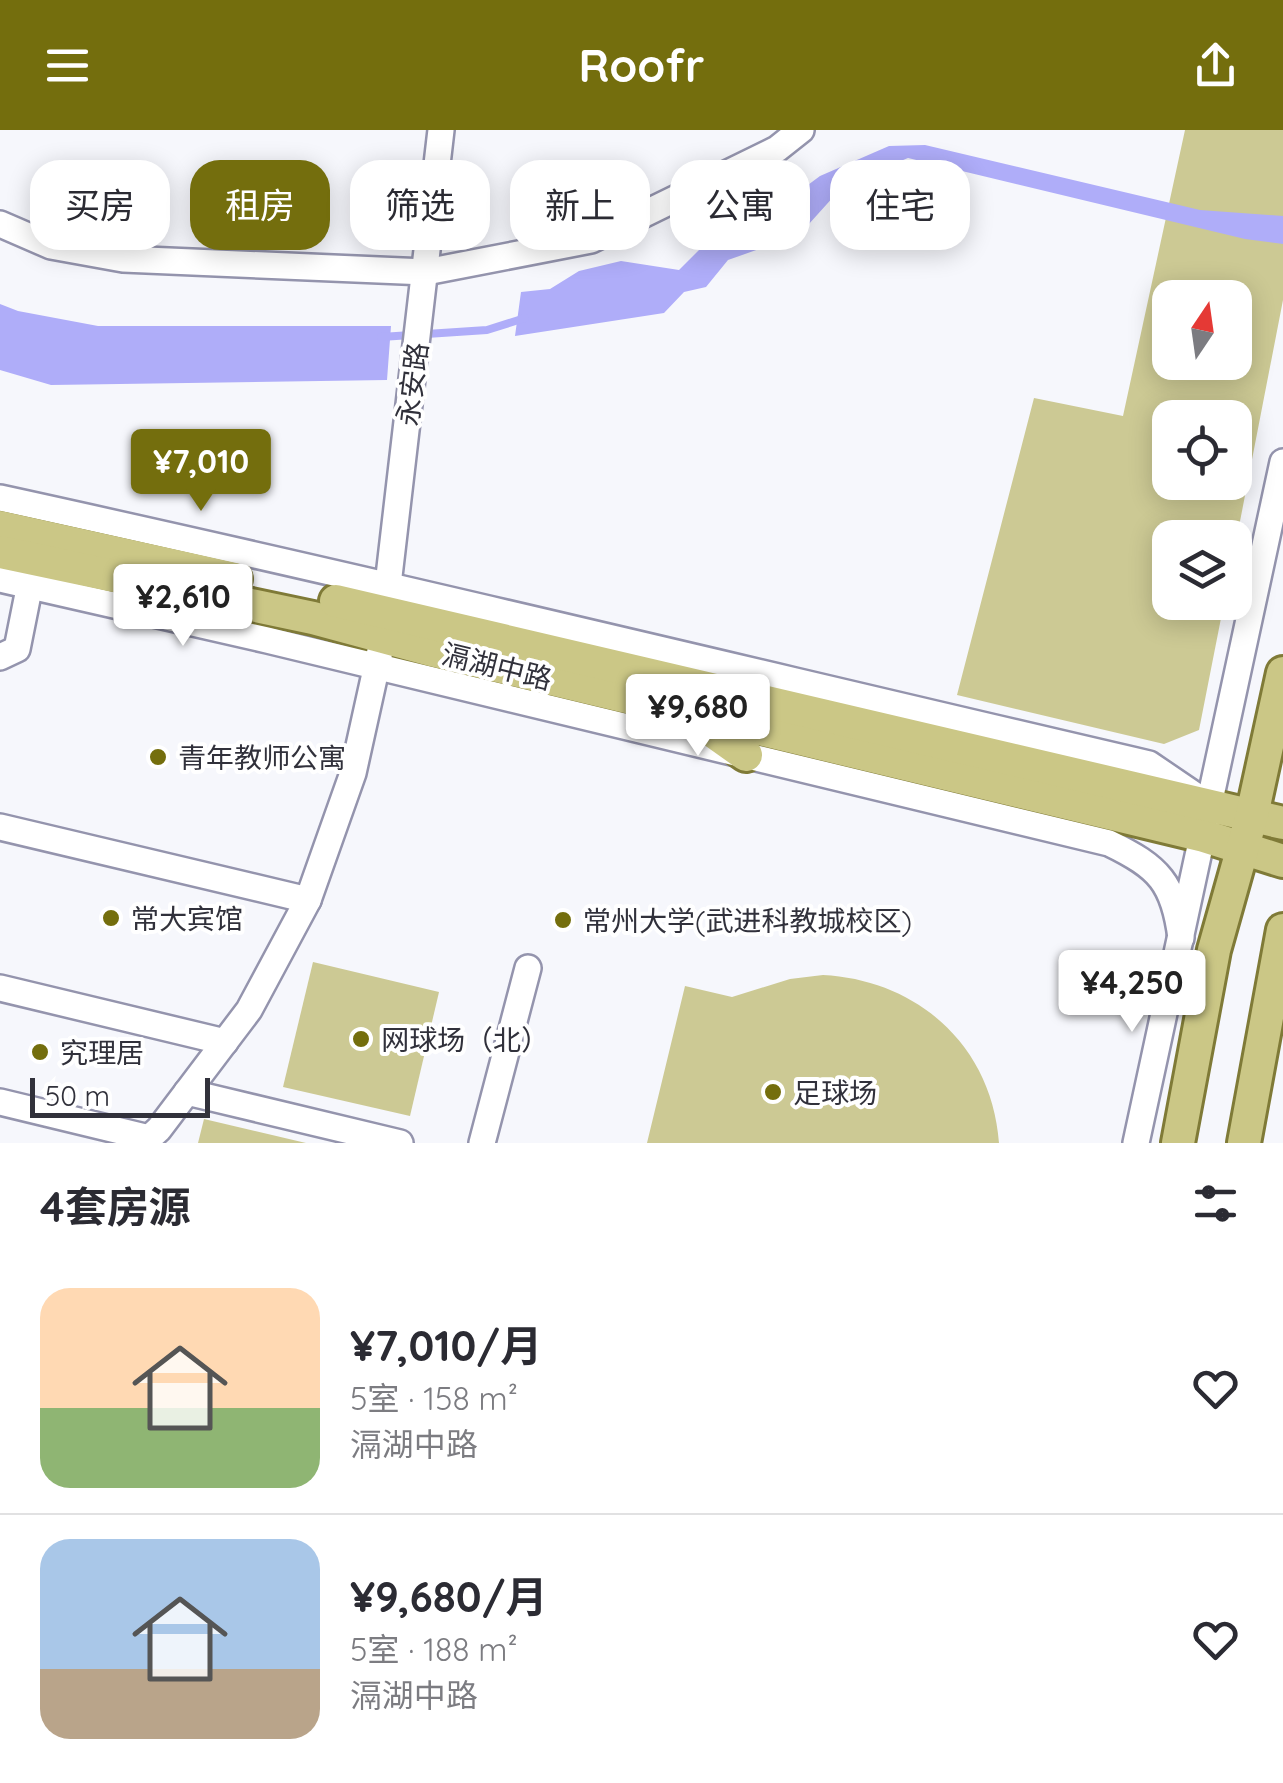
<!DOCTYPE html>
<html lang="zh">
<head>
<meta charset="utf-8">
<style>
  body { margin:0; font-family:Quicksand,"Noto Sans SC",sans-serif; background:#f2f2f3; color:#2b2b33; height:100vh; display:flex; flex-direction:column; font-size:38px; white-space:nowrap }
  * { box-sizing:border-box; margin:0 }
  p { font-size:32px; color:#7c7c81 }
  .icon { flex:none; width:55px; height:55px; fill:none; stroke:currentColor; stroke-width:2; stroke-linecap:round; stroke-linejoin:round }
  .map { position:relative; height:1013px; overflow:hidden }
  .details { display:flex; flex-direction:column; background:#fff; flex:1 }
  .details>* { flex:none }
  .hud { position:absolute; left:30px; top:30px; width:1225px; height:90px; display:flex; gap:20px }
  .needle { width:65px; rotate:13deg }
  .buttons { position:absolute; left:1152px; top:150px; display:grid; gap:20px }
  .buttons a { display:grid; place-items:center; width:100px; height:100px; border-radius:20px; background:#fff; box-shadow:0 5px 25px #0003; font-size:50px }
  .scale { position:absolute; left:30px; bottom:25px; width:180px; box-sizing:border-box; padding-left:10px; border:5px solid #31313b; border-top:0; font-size:28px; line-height:35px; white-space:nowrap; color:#31313b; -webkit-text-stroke:8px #fff; paint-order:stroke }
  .price { position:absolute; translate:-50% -85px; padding:0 22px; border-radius:10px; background:#fff; color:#222; font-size:32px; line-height:65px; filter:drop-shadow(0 2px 5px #0008) }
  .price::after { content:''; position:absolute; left:50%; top:60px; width:30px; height:22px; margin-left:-15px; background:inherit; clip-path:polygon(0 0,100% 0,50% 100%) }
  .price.on { background:#746e0d; color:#fff }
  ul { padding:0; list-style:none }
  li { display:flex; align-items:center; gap:30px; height:250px; padding:0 40px }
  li+li { border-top:2px solid #e1e1e2 }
  li span { display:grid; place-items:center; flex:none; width:280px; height:200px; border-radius:30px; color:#555 }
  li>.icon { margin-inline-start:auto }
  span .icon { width:120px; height:120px; fill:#fffc; stroke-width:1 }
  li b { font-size:42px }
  h2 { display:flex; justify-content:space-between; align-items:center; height:120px; padding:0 40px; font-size:42px }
  .pill { padding:0 35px; border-radius:30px; background:#fff; box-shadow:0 5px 25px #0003; font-size:35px; line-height:90px }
  .pill.on { background:#746e0d; color:#fff }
  header { display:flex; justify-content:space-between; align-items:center; height:130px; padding:0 40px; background:#746e0d; color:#fff; font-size:45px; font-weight:700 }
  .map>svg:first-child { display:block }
  .green { fill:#ccc994; fill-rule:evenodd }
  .water { fill:#afadf9 }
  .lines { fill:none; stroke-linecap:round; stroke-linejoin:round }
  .stream { stroke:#afadf9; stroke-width:8 }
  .minor-casing { stroke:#9494ad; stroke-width:30 }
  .major-casing { stroke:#7f7a37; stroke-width:38 }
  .minor { stroke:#fff; stroke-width:25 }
  .major { stroke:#cbc786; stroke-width:32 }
  .poi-dot { fill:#746e0d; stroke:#fff; stroke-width:4 }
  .labels { text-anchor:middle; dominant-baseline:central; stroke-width:8; stroke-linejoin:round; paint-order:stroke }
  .street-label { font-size:28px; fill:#31313b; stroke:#fff }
  .poi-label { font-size:28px; fill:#31313b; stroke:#fff; text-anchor:start }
</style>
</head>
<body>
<header><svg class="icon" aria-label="menu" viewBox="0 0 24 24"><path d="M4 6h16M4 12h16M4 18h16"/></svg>Roofr<svg class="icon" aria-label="share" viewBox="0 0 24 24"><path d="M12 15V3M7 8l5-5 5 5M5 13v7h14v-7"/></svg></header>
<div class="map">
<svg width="1283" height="1013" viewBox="0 0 1283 1013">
  <rect width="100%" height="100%" fill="#f6f7fc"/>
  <!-- green -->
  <g class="green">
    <path d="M1185,0H1283V170L1235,417V408H1170V472L1224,473L1199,600L1164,614L957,565L1034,268L1123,286ZM1170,168H1235V232H1170ZM1170,288H1235V352H1170Z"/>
    <polygon points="313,832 439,862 410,986 283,957"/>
    <path d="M823,845C918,850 992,916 999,1013H647L685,856L732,867L790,849Z"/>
    <polygon points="204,989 306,1013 198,1013"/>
  </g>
  <!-- water -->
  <g class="water">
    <polygon points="925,15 1200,80 1283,86 1283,114 1245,109 908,28 845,54 799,105 728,130 706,157 684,162 664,183 515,206 521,162 550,159 579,141 621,131 679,140 701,118 773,81 820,46 889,16"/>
    <polygon points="0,174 18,181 98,196 391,196 387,250 51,255 0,240"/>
  </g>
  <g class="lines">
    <!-- stream -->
    <polyline class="stream" points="381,207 487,200 525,188"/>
    <!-- minor casing -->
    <g class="minor-casing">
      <g id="minor">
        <polyline points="0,94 51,116 123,129 426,142 591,110 777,19 801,0"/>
        <path d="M0,368C384,452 766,545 1149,634L1199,668"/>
        <path d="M0,449L267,510L1109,713C1159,737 1174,753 1181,808"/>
        <polyline points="386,472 441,0"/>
        <polyline points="0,527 17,519 33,439"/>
        <polyline points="0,697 308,770"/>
        <polyline points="0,858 225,912"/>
        <polyline points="187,962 400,1013"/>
        <polyline points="0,972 149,1008"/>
        <polyline points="144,1013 159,999 249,880 308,770 353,643 380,521"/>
        <polyline points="482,1013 528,838"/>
        <polyline points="1136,1013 1283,332"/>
      </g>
    </g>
    <!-- major casing -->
    <g class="major-casing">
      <g id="major">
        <polyline points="0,397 235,449"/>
        <polyline points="0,422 313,488 435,521 1204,706 1283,731"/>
        <polyline points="336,471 1283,693"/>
        <polyline points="698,591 746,625"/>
        <polyline points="1178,1013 1214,820 1252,685 1283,543"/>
        <polyline points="1244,1013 1283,800"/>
      </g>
    </g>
    <!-- minor -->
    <use href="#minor" class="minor"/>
    <!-- major -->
    <use href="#major" class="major"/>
  </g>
  <!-- markers -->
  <g class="poi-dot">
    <circle cx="158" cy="627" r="10"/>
    <circle cx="111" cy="788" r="10"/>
    <circle cx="563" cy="790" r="10"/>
    <circle cx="361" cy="909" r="10"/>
    <circle cx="40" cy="922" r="10"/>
    <circle cx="773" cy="962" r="10"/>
  </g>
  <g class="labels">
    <!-- street labels -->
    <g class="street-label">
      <text transform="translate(412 254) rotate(-83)">永安路</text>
      <text transform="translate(497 536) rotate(14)">滆湖中路</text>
    </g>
    <!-- poi labels -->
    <g class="poi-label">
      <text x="178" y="627">青年教师公寓</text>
      <text x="131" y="788">常大宾馆</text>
      <text x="583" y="790">常州大学(武进科教城校区)</text>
      <text x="381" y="909">网球场（北）</text>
      <text x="60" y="922">究理居</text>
      <text x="793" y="962">足球场</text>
    </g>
  </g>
</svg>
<div class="buttons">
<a><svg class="needle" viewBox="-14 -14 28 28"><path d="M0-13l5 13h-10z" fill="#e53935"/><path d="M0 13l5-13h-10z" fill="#7c7c81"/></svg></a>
<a><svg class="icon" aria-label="locate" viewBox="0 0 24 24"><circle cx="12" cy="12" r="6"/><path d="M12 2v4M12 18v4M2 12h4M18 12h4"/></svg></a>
<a><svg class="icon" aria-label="layers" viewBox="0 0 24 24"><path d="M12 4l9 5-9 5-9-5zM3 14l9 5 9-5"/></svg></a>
</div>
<div class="scale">50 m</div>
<b class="price on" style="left:201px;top:384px">¥7,010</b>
<b class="price" style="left:183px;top:519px">¥2,610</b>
<b class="price" style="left:698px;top:629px">¥9,680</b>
<b class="price" style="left:1132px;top:905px">¥4,250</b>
<div class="hud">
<a class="pill">买房</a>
<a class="pill on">租房</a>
<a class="pill">筛选</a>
<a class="pill">新上</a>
<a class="pill">公寓</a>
<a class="pill">住宅</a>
</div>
</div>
<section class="details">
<h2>4套房源<svg class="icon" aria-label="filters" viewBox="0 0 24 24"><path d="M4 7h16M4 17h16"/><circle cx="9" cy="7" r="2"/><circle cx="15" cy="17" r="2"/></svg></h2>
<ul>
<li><span style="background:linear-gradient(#ffd9b3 60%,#8fb573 0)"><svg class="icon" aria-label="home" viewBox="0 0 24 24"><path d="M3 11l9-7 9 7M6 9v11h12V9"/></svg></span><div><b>¥7,010/月</b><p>5室 · 158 m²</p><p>滆湖中路</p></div><svg class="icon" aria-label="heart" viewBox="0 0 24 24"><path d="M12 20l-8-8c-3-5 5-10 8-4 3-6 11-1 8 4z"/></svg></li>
<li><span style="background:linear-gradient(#a9c7e8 65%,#b9a48a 0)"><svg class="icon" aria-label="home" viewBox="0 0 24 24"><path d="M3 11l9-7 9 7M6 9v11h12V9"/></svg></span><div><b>¥9,680/月</b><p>5室 · 188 m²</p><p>滆湖中路</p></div><svg class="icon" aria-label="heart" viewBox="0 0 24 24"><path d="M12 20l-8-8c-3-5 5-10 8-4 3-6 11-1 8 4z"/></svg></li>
</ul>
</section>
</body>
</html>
